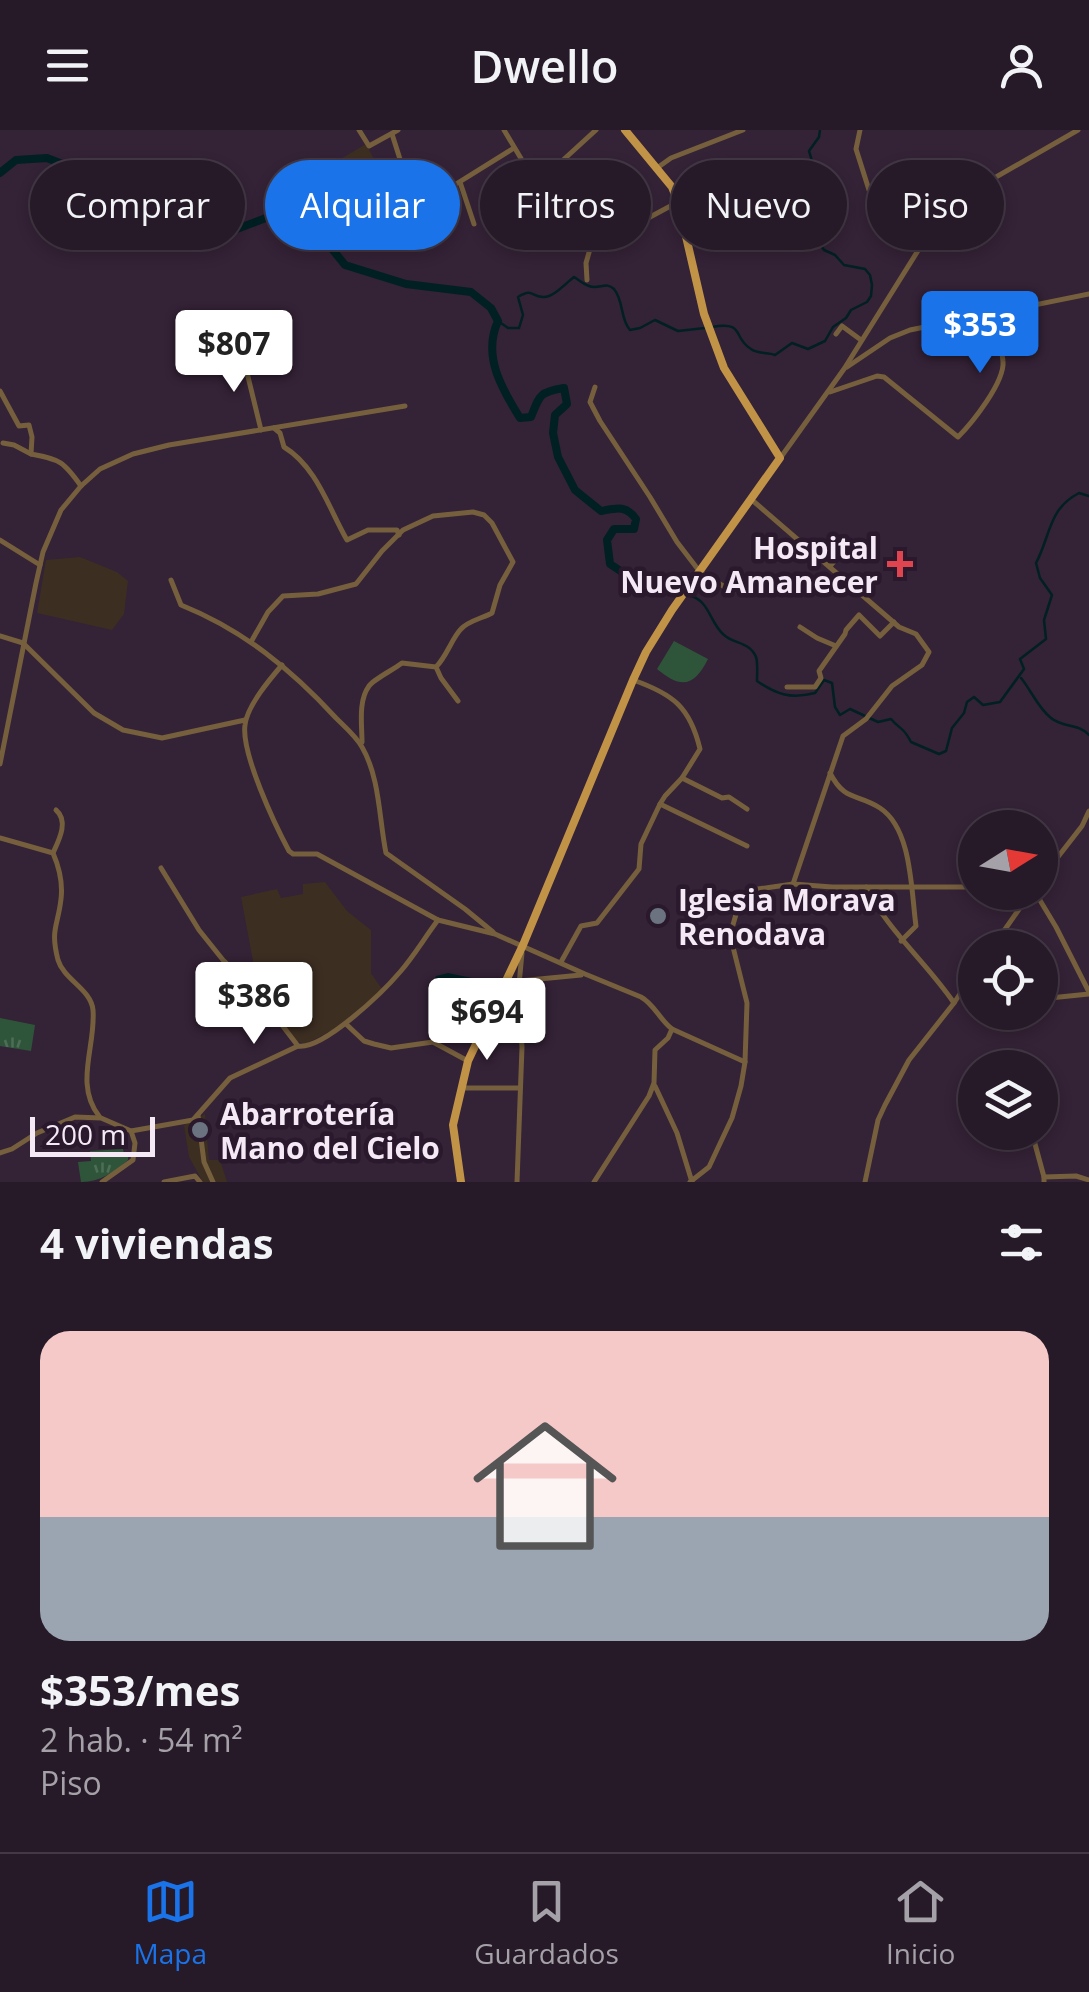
<!DOCTYPE html>
<html lang="es">
<head>
<meta charset="utf-8">
<style>
  body { margin:0; font-family:"Open Sans",sans-serif; background:#2f2330; color:#f1f3f6; height:100vh; display:flex; flex-direction:column; font-size:38px; white-space:nowrap }
  * { box-sizing:border-box; margin:0 }
  p { font-size:32px; color:#a4a1a8 }
  .icon { flex:none; width:55px; height:55px; fill:none; stroke:currentColor; stroke-width:2; stroke-linecap:round; stroke-linejoin:round }
  .map { position:relative; height:1052px; overflow:hidden }
  .details { display:flex; flex-direction:column; background:#271a28; flex:1 }
  .details>* { flex:none }
  .top-card { position:absolute; left:30px; top:30px; width:1030px; height:90px; display:flex; gap:20px }
  .needle { width:65px; rotate:79deg }
  .controls { position:absolute; left:958px; top:680px; display:grid; gap:20px }
  .controls a { display:grid; place-items:center; width:100px; height:100px; border-radius:50%; background:#271a28; box-shadow:0 5px 15px #0003,0 0 0 2px #433845; font-size:50px }
  .scale { position:absolute; left:30px; bottom:25px; width:125px; box-sizing:border-box; padding-left:10px; border:5px solid #f5e9f6; border-top:0; font-size:28px; line-height:35px; white-space:nowrap; color:#f5e9f6; -webkit-text-stroke:8px #2a182c; paint-order:stroke }
  .price { position:absolute; translate:-50% -85px; padding:0 22px; border-radius:10px; background:#fff; color:#222; font-size:32px; line-height:65px; filter:drop-shadow(0 2px 5px #0008) }
  .price::after { content:''; position:absolute; left:50%; top:60px; width:30px; height:22px; margin-left:-15px; background:inherit; clip-path:polygon(0 0,100% 0,50% 100%) }
  .price.selected { background:#1a73e8; color:#fff }
  ul { padding:0; list-style:none }
  li { display:grid; align-content:center; gap:20px; height:530px; padding:0 40px }
  li+li { border-top:2px solid #433845 }
  li span { display:grid; place-items:center; height:310px; border-radius:30px; color:#555 }
  li>.icon { margin-inline-start:auto }
  span .icon { width:180px; height:180px; fill:#fffc; stroke-width:1 }
  li b { font-size:42px }
  h2 { display:flex; justify-content:space-between; align-items:center; height:120px; padding:0 40px; font-size:42px }
  .chip { padding:0 35px; border-radius:45px; background:#271a28; box-shadow:0 5px 15px #0003,0 0 0 2px #433845; font-size:35px; line-height:90px }
  .chip.selected { background:#1a73e8; color:#fff }
  header { display:flex; justify-content:space-between; align-items:center; height:130px; padding:0 40px; background:#271a28; font-size:45px; font-weight:600 }
  .dock { display:flex; justify-content:space-around; align-items:center; height:140px; border-top:2px solid #433845; background:#271a28; font-size:28px; color:#a4a1a8 }
  .dock a { display:grid; justify-items:center; gap:5px }
  .dock .selected { color:#1a73e8 }
  .map>svg:first-child { display:block }
  .commercial { fill:#3c2e21 }
  .education { fill:#3d2e22 }
  .grass { fill:url(#grass-tufts) }
  .garden { fill:#2e5539 }
  .water { fill:url(#water-waves) }
  .lines { fill:none; stroke-linecap:round; stroke-linejoin:round }
  .stream { stroke:#002023; stroke-width:2.5 }
  .canal { stroke:#002023; stroke-width:5 }
  .river { stroke:#002023; stroke-width:8 }
  .minor { stroke:#755f3d; stroke-width:5 }
  .major { stroke:#c19347; stroke-width:8 }
  .health-dot { fill:#e0444e; stroke:#2a182c; stroke-width:4 }
  .worship-dot { fill:#6b7280; stroke:#2a182c; stroke-width:4 }
  .labels { text-anchor:middle; dominant-baseline:central; stroke-width:9; stroke-linejoin:round; paint-order:stroke }
  .poi-label { font-size:30px; font-weight:bold; fill:#f5e9f6; stroke:#2a182c; text-anchor:start }
</style>
</head>
<body>
<header><svg class="icon" aria-label="menu" viewBox="0 0 24 24"><path d="M4 6h16M4 12h16M4 18h16"/></svg>Dwello<svg class="icon" aria-label="person" viewBox="0 0 24 24"><circle cx="12" cy="8" r="4"/><path d="M4 21q1-7 8-7t8 7"/></svg></header>
<div class="map">
<svg width="1089" height="1052" viewBox="0 0 1089 1052">
  <defs>
    <pattern id="grass-tufts" width="24" height="20" patternUnits="userSpaceOnUse" patternTransform="scale(2.5)"><rect width="24" height="20" fill="#2e5539"/><path d="M3 7l-1-3M5 7V3M7 7l1-3M15 17l-1-3M17 17v-4M19 17l1-3" fill="none" stroke="#4d6d56"/></pattern>
    <pattern id="water-waves" width="16" height="10" patternUnits="userSpaceOnUse" patternTransform="scale(2.5)"><rect width="16" height="10" fill="#002023"/><path d="M0 5q4-4 8 0t8 0" fill="none" stroke="#264044"/></pattern>
  </defs>
  <rect width="100%" height="100%" fill="#342236"/>
  <!-- commercial -->
  <polygon class="commercial" points="205,984 209,1030 220,1030 227,1052 203,1052 189,1027 184,995"/>
  <!-- education -->
  <g class="education">
    <polygon points="366,14 389,58 381,67 387,79 381,90 362,100 324,39"/>
    <polygon points="80,427 117,442 128,451 124,484 112,500 37,483 46,430"/>
    <polygon points="325,752 347,781 371,800 371,843 382,859 337,898 305,914 296,911 258,858 241,767 277,759 281,768 303,764 303,754"/>
  </g>
  <!-- grass -->
  <g class="grass">
    <polygon points="0,888 35,895 31,921 0,916"/>
    <path d="M123,1019L124,1025L128,1026V1030C114,1042 100,1052 81,1052L78,1032L91,1031L90,1021Z"/>
  </g>
  <!-- garden -->
  <path class="garden" d="M674,511L708,529C694,557 681,559 657,539Z"/>
  <!-- water -->
  <path class="water" d="M448,843L487,851L492,857L490,859L484,857C479,868 470,874 465,883L469,885L468,890L451,885L446,881H440L436,885L431,874L434,850L436,846Z"/>
  <g class="lines">
    <!-- stream -->
    <g class="stream">
      <path d="M498,191L508,198H519L523,185L518,167C533,158 530,166 543,167C553,168 566,153 574,147C579,150 583,154 589,156C599,160 606,151 614,159C624,171 620,189 630,200L640,198L655,190L678,201L705,198"/>
      <path d="M712,197C746,191 732,208 751,219C757,224 767,222 775,225L792,213L808,219L825,211L833,197L846,188L851,180L867,172L871,166L872,155L870,145L865,139L844,135L835,125L824,120L820,114L815,95L806,85C806,71 813,64 812,50L819,43L818,35L812,31L809,21L819,7L820,0"/>
      <path d="M688,465C710,470 709,492 724,505C734,514 750,512 756,527C758,533 757,544 757,551C777,565 791,569 815,563L824,550L832,553L835,577L840,585L850,579L878,592L891,589C900,600 903,596 911,612L939,624L946,621L952,598L964,583L967,572L974,567L983,575L1000,572L1024,539L1020,529L1046,509L1044,490L1052,465L1040,448L1036,433C1051,405 1048,379 1079,363L1089,366"/>
      <path d="M1021,548C1031,560 1038,578 1051,588C1063,598 1078,593 1089,605"/>
    </g>
    <!-- canal -->
    <polyline class="canal" points="191,69 198,40"/>
    <!-- river -->
    <path class="river" d="M0,43L16,30L47,28L106,51L173,59L191,69L214,94L234,100L287,80L307,88L345,135L406,154L471,162L491,178L498,191C482,226 502,259 520,288L531,287C540,264 540,262 564,258L567,274L555,285L553,303L558,327L575,360L601,381C617,378 626,375 636,389L634,399H614L607,410L610,434L625,444L643,446L655,456L680,464"/>
    <!-- minor -->
    <g class="minor">
      <polyline points="359,0 369,16 398,0"/>
      <polyline points="504,0 535,52 538,53 596,0"/>
      <polyline points="860,0 856,19 869,60 923,110"/>
      <polyline points="657,38 671,28 743,0"/>
      <polyline points="460,52 474,94"/>
      <polyline points="325,62 358,101 364,97 412,116 418,102 419,89 392,4"/>
      <polyline points="416,79 429,75 432,69 514,18"/>
      <polyline points="587,150 586,133 590,119 603,109 624,101 678,72"/>
      <polyline points="836,204 842,196 861,210"/>
      <polyline points="242,222 261,300"/>
      <polyline points="847,237 890,208 910,200 1089,164"/>
      <polyline points="595,257 590,272 600,291 650,367 677,412 700,442 733,462"/>
      <path d="M0,261L19,296L29,295L32,307L31,324C60,329 64,332 81,356"/>
      <path d="M830,262L877,246L884,247L958,307C972,293 1005,252 1003,231C1002,216 993,199 989,184"/>
      <path d="M274,298L280,303L284,317C317,337 329,379 347,410L368,400H397L399,405"/>
      <polyline points="3,313 14,315 31,324"/>
      <polyline points="781,327 844,239 924,111 956,70 1078,0"/>
      <polyline points="752,370 899,497 916,504 929,522 922,535 892,556 866,589 843,606 793,754"/>
      <polyline points="0,410 40,435"/>
      <polyline points="830,436 841,424"/>
      <path d="M171,450L181,475C243,500 291,539 336,588C345,597 356,606 362,617C380,648 379,689 386,723L465,779L493,802"/>
      <polyline points="800,497 817,508 836,516"/>
      <polyline points="0,506 23,513 94,583 123,600 162,608 245,590"/>
      <path d="M251,512L268,482L283,466L318,464L356,454L382,421L403,400L433,386L473,382L484,385L492,393L513,432L500,455L492,483C483,488 468,491 461,499C452,508 447,526 436,537"/>
      <path d="M282,535C270,549 247,576 245,595C241,623 275,695 289,721L293,724H317L438,790L495,804L585,844L641,867C654,874 660,890 672,899L745,932"/>
      <polyline points="787,557 815,557 821,548 819,541 845,504 846,500 859,485 880,506 894,492"/>
      <path d="M362,612C362,595 358,571 369,556C374,549 393,540 402,533L436,537L441,548L458,571"/>
      <polyline points="0,634 36,453 43,422 61,380 81,356 100,339 133,324 169,315 405,276"/>
      <path d="M830,643C845,672 857,663 880,678C912,699 911,760 916,796L901,811"/>
      <polyline points="682,648 722,668 729,667 747,679"/>
      <polyline points="660,674 747,716"/>
      <path d="M0,708L53,723C59,737 63,753 61,769C58,796 50,799 58,830C64,850 91,859 93,880C96,916 74,954 99,986"/>
      <path d="M53,723C59,710 69,691 56,680"/>
      <polyline points="161,738 199,800 223,830 256,861 298,916"/>
      <polyline points="1040,750 1082,696 1089,681"/>
      <path d="M866,757C888,801 926,832 954,873"/>
      <polyline points="1035,762 1056,797 1089,862"/>
      <polyline points="992,818 1031,762"/>
      <path d="M561,832L581,796L597,793L639,739L641,714L660,674L665,666L682,648L700,619C690,577 673,564 633,550"/>
      <polyline points="519,851 581,845"/>
      <polyline points="1040,869 1089,864"/>
      <polyline points="346,894 364,911 374,914 391,918 433,912 468,931"/>
      <polyline points="655,956 677,1003 692,1052"/>
      <polyline points="463,958 520,958"/>
      <polyline points="198,985 204,1032 213,1052"/>
      <polyline points="1032,1003 1044,1047"/>
      <path d="M0,1023L12,1019L37,1003L75,987L101,988L131,1001L193,990L230,948L298,916C323,920 383,862 400,842C414,826 425,807 438,790"/>
      <polyline points="102,1052 133,1030 135,1013 131,1001"/>
      <polyline points="164,1052 195,1046 200,1052"/>
      <polyline points="517,1052 522,917 518,865 522,823"/>
      <polyline points="594,1052 649,966 654,953 655,920 668,908 672,899"/>
      <polyline points="690,1052 709,1037 732,988 741,956 745,932 747,873 730,805 739,774 749,763 758,759 793,754 832,757 975,757"/>
      <polyline points="865,1052 878,990 885,975 909,930 954,873 975,841"/>
      <polyline points="1044,1052 1044,1047 1076,1046 1089,1050"/>
    </g>
    <!-- major -->
    <polyline class="major" points="461,1052 453,995 468,931 523,815 633,550 646,522 672,480 780,328 724,238 704,184 678,72 672,57 625,0"/>
  </g>
  <!-- markers -->
  <path class="health-dot" d="M895 419h10v10h10v10h-10v10h-10v-10h-10v-10h10z"/>
  <g class="worship-dot">
    <circle cx="658" cy="786" r="10"/>
    <circle cx="200" cy="1000" r="10"/>
  </g>
  <g class="labels">
    <!-- poi labels -->
    <g class="poi-label">
      <text x="878" y="417" text-anchor="end">Hospital<tspan x="878" dy="34">Nuevo Amanecer</tspan></text>
      <text x="678" y="769">Iglesia Morava<tspan x="678" dy="34">Renodava</tspan></text>
      <text x="220" y="983">Abarrotería<tspan x="220" dy="34">Mano del Cielo</tspan></text>
    </g>
  </g>
</svg>
<div class="controls">
<a><svg class="needle" viewBox="-14 -14 28 28"><path d="M0-13l5 13h-10z" fill="#e53935"/><path d="M0 13l5-13h-10z" fill="#a4a1a8"/></svg></a>
<a><svg class="icon" aria-label="locate" viewBox="0 0 24 24"><circle cx="12" cy="12" r="6"/><path d="M12 2v4M12 18v4M2 12h4M18 12h4"/></svg></a>
<a><svg class="icon" aria-label="layers" viewBox="0 0 24 24"><path d="M12 4l9 5-9 5-9-5zM3 14l9 5 9-5"/></svg></a>
</div>
<div class="scale">200 m</div>
<b class="price selected" style="left:980px;top:246px">$353</b>
<b class="price" style="left:234px;top:265px">$807</b>
<b class="price" style="left:254px;top:917px">$386</b>
<b class="price" style="left:487px;top:933px">$694</b>
<div class="top-card">
<a class="chip">Comprar</a>
<a class="chip selected">Alquilar</a>
<a class="chip">Filtros</a>
<a class="chip">Nuevo</a>
<a class="chip">Piso</a>
</div>
</div>
<section class="details">
<h2>4 viviendas<svg class="icon" aria-label="filters" viewBox="0 0 24 24"><path d="M4 7h16M4 17h16"/><circle cx="9" cy="7" r="2"/><circle cx="15" cy="17" r="2"/></svg></h2>
<ul>
<li><span style="background:linear-gradient(#f6c9c9 60%,#9aa5b1 0)"><svg class="icon" aria-label="home" viewBox="0 0 24 24"><path d="M3 11l9-7 9 7M6 9v11h12V9"/></svg></span><div><b>$353/mes</b><p>2 hab. · 54 m²</p><p>Piso</p></div></li>
</ul>
</section>
<nav class="dock">
<a class="selected"><svg class="icon" aria-label="map" viewBox="0 0 24 24"><path d="M3 6l6-2 6 2 6-2v14l-6 2-6-2-6 2zM9 4v14M15 6v14"/></svg>Mapa</a>
<a><svg class="icon" aria-label="saved" viewBox="0 0 24 24"><path d="M7 4h10v16l-5-4-5 4z"/></svg>Guardados</a>
<a><svg class="icon" aria-label="home" viewBox="0 0 24 24"><path d="M3 11l9-7 9 7M6 9v11h12V9"/></svg>Inicio</a>
</nav>
</body>
</html>
